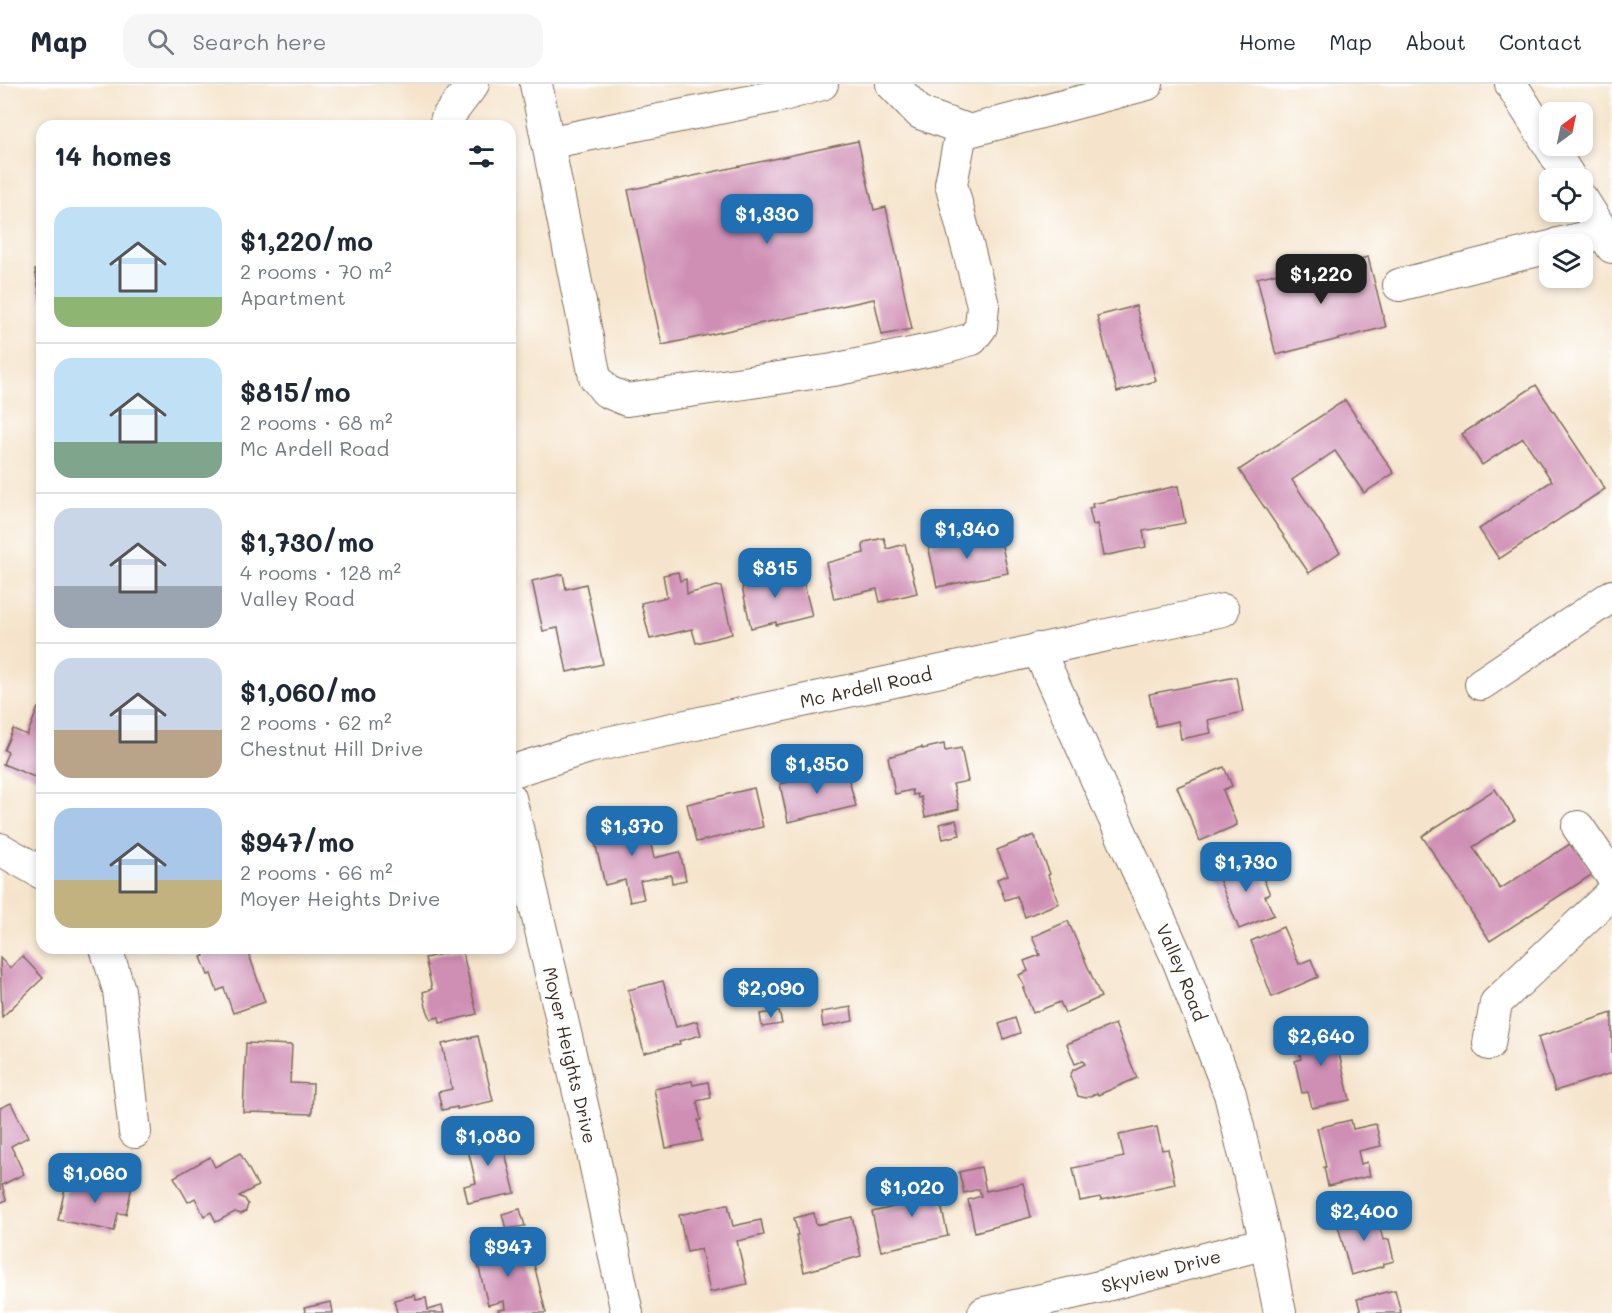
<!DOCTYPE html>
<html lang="en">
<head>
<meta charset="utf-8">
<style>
  body { margin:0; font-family:Mali,sans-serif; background:#f6f6f7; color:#1f2937; height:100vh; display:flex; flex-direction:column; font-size:22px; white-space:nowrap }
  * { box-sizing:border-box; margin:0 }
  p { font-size:20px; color:#747a83 }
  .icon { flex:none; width:33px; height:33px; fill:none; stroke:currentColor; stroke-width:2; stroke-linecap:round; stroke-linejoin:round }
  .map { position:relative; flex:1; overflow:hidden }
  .details { position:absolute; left:36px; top:36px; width:480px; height:834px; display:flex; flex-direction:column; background:#fff; border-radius:18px; box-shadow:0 3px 9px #0003 }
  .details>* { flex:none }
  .needle { width:39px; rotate:33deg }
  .tools { position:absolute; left:1539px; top:18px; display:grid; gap:12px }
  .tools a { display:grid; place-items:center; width:54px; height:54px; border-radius:12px; background:#fff; box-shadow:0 3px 9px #0003; font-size:30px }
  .price { position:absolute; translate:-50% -51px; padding:0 14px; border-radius:12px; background:#1f6fb2; color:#fff; font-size:20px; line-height:39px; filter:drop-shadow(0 2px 3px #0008) }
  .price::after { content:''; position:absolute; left:50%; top:36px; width:18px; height:14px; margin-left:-9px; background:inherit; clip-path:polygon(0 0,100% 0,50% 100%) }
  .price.selected { background:#222; color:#fff }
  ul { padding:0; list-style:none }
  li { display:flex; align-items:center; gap:18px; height:150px; padding:0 18px }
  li+li { border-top:2px solid #e0e1e3 }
  li span { display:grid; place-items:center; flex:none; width:168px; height:120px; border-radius:18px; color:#555 }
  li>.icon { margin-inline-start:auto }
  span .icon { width:72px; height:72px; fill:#fffc; stroke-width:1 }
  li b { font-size:26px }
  h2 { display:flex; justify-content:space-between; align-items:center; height:72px; padding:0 18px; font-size:26px }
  header { display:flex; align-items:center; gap:36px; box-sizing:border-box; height:84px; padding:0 30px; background:#fff; border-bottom:2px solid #e0e1e3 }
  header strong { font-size:28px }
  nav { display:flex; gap:33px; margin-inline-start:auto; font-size:21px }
  .search { width:420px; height:54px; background:#f6f6f7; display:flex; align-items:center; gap:15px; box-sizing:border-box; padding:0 21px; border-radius:18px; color:#747a83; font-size:22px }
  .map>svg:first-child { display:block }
  .building { fill:#cf8eb4 }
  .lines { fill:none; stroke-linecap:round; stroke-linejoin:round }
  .minor-casing { stroke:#7c6b5b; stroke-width:34 }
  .minor { stroke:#fff; stroke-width:32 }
  .labels { text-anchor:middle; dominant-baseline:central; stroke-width:4.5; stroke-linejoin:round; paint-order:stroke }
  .street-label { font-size:18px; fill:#3b2a1e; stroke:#fff }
</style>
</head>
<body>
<header>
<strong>Map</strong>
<div class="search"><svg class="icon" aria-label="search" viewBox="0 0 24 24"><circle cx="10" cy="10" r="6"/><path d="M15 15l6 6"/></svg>Search here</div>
<nav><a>Home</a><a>Map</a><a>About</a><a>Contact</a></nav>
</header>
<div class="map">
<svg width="1612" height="1229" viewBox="0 0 1612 1229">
  <rect width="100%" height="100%" fill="#fff"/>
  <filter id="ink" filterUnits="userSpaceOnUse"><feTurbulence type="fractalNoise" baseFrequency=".0167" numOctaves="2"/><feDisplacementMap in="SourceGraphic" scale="12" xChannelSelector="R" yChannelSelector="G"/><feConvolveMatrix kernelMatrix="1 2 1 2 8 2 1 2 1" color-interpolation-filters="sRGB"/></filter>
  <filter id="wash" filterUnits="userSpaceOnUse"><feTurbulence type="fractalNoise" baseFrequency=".008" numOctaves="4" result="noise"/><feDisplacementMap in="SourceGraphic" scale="24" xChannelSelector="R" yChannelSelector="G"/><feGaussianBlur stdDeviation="1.35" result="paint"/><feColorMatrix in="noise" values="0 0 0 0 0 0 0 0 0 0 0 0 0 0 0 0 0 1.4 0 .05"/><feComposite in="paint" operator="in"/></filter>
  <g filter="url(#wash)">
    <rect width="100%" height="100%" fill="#f5e4cb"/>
    <g id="blocks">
      <!-- building -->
      <g class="building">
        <polygon points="858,57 874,126 886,123 912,245 882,251 874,215 662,261 628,106"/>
        <polygon points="1368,173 1386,243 1276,271 1257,194 1307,182 1308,188"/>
        <polygon points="42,185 42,216 41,217 35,186"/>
        <polygon points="1136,222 1156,297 1117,308 1097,232"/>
        <polygon points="1536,301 1605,405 1499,475 1479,445 1552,397 1523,354 1482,381 1462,350"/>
        <polygon points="1345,316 1394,389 1364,409 1335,367 1292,396 1340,468 1309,489 1239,386"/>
        <polygon points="1178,402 1185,439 1143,447 1146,463 1103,472 1097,440 1093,441 1089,424 1093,423 1092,420"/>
        <polygon points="967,453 969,459 1000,453 1008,489 937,503 928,461"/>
        <polygon points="884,454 887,465 905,460 917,509 880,518 877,505 834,515 826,479 864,469 863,462 865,458"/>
        <polygon points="782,484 785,500 803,496 812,532 776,541 776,538 751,544 742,503 747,502 745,493"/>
        <polygon points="678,488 680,497 686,495 687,510 717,502 721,503 732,550 696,559 692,545 650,555 641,519 667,513 663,491"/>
        <polygon points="563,490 566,505 586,500 603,580 567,588 558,544 543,547 532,497"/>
        <polygon points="1236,593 1243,628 1208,636 1211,649 1181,655 1178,637 1156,642 1149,610"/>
        <polygon points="42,623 42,682 37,694 3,680 8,668 4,666 13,645 27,651 38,624"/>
        <polygon points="944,660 945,667 961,664 968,697 953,700 959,725 925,733 921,713 918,714 917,710 913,711 912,706 895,710 888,673 922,663 922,665"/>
        <polygon points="1224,683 1232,702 1223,706 1237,741 1200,757 1177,703"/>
        <polygon points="846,685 856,722 788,738 780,700"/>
        <polygon points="754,704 763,743 696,758 687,720"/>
        <polygon points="1495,705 1515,736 1473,763 1500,805 1573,758 1593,790 1490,857 1422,752"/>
        <polygon points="630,732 634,747 647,744 654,774 680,768 686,796 672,799 671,791 640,797 644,815 630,818 625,796 605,801 591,741"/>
        <polygon points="956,736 960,751 943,755 939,740"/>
        <polygon points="1034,751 1050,790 1048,791 1059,819 1025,833 1017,812 1005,816 997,795 1008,791 997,766"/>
        <polygon points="1254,774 1270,810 1265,812 1274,831 1239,845 1217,790"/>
        <polygon points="1068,837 1101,913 1065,929 1060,918 1033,929 1023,904 1025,904 1019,891 1028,887 1024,877 1040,871 1032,853"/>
        <polygon points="1283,843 1299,880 1311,875 1318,893 1272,913 1251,857"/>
        <polygon points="202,864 247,864 265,918 233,929 224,904 217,907 211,890 208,891 201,873 204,872"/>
        <polygon points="462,865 477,930 440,939 439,933 431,935 426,923 423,908 432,905 425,874"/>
        <polygon points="22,872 43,894 2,933 0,874 10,884"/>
        <polygon points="663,897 676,943 697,937 701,951 679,957 680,960 644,969 628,906"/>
        <polygon points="851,923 853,937 823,943 821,928"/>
        <polygon points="779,927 782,940 762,943 760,930"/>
        <polygon points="1612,929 1612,989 1555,1007 1538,953"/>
        <polygon points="1015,934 1020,949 1004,955 999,940"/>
        <polygon points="1115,940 1137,994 1098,1011 1097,1009 1086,1014 1078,1012 1070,992 1073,986 1085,980 1083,977 1075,980 1067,960"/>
        <polygon points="1332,940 1350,1016 1312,1024 1308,1008 1302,1009 1295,977 1301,975 1295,948"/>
        <polygon points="478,952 493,1017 457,1025 457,1023 442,1026 438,1008 452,1005 442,960"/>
        <polygon points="246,959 292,961 290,999 313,1000 312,1030 243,1028"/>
        <polygon points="692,997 693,1001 708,998 711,1014 697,1017 701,1036 698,1036 702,1057 666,1064 654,1005"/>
        <polygon points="11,1019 28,1053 11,1062 24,1090 2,1101 6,1116 0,1119 0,1024"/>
        <polygon points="1351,1036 1353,1045 1376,1040 1381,1062 1358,1067 1361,1080 1367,1078 1370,1092 1328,1102 1324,1083 1326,1083 1317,1044"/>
        <polygon points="1157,1043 1162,1066 1168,1065 1175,1100 1101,1116 1100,1113 1080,1117 1073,1084 1124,1073 1119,1051"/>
        <polygon points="499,1045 515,1109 468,1119 464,1102 476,1099 465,1053"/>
        <polygon points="240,1069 258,1102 239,1112 245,1115 248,1120 246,1127 241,1130 235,1128 216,1138 211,1128 204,1132 195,1114 188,1118 174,1093 210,1073 215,1083"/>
        <polygon points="981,1083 986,1107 1023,1099 1031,1133 975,1148 968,1116 981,1112 979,1105 964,1109 959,1088"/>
        <polygon points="92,1094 132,1102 126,1130 118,1129 114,1147 58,1136 66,1100 90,1105"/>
        <polygon points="935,1094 948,1152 881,1167 872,1128 907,1120 903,1102"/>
        <polygon points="728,1120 733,1142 761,1136 764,1151 737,1157 747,1200 710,1208 701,1165 687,1168 679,1131"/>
        <polygon points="1375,1124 1383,1156 1389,1155 1394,1177 1383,1180 1384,1182 1351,1191 1336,1134"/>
        <polygon points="520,1125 525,1142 506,1145 502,1130"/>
        <polygon points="814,1129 816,1141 852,1133 861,1172 804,1188 796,1151 798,1151 794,1134"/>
        <polygon points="493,1151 505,1158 509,1178 532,1172 546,1229 499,1229 498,1226 505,1225 504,1217 488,1221 472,1156"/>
        <polygon points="1395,1206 1401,1229 1361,1229 1357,1215"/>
        <polygon points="415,1211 416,1216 426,1214 428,1226 442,1222 444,1229 397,1229 394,1216"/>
        <polygon points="331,1218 333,1229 306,1229 304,1224"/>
      </g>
    </g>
  </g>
  <g filter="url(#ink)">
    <use href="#blocks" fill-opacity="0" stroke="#7c6b5b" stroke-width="1.5"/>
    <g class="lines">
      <!-- minor casing -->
      <g class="minor-casing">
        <g id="minor">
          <polyline points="536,0 595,293 606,307 627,316 833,286 940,264 972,255 981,243 983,221 951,100 962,44"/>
          <polyline points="892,0 920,29 969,47 1147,0"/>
          <polyline points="1511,0 1570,94"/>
          <polyline points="445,42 447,34 473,0"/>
          <polyline points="547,59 783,11 822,0"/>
          <polyline points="1582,115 1612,163"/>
          <polyline points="1558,160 1603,149"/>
          <polyline points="1399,201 1550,163"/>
          <path id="s1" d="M1038,565L1179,878L1230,1010L1266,1159L1280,1229"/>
          <polyline points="1481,600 1612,512"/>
          <path id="s2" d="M510,688L589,663L1223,526"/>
          <path id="s3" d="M510,714L592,1064L627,1229"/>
          <polyline points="1578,743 1612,792"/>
          <polyline points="0,765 42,789"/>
          <polyline points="106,864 119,906 135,1048"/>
          <polyline points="1489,960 1496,919 1612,809"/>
          <path id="s4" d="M984,1229L1099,1203L1266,1159"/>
        </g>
      </g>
      <!-- minor -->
      <use href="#minor" class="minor"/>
    </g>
  </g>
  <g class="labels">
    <!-- street labels -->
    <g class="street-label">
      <text stroke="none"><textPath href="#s2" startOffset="366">Mc Ardell Road</textPath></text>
      <text stroke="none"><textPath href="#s1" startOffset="354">Valley Road</textPath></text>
      <text stroke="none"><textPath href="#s3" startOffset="264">Moyer Heights Drive</textPath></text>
      <text stroke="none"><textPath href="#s4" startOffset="182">Skyview Drive</textPath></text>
    </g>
  </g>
</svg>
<div class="tools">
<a><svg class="needle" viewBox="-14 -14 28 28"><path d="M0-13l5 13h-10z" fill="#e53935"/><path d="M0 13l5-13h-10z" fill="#747a83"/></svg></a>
<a><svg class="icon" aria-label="locate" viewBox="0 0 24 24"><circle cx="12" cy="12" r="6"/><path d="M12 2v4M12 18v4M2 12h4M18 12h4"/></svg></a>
<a><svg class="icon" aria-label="layers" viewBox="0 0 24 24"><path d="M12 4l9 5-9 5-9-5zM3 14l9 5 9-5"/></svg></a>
</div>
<b class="price" style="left:767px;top:161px">$1,330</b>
<b class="price selected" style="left:1321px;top:221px">$1,220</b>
<b class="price" style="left:967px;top:476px">$1,340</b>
<b class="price" style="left:775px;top:515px">$815</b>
<b class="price" style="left:817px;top:711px">$1,350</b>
<b class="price" style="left:632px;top:773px">$1,370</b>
<b class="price" style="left:1246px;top:809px">$1,730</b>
<b class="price" style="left:771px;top:935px">$2,090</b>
<b class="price" style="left:1321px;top:983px">$2,640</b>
<b class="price" style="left:488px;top:1083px">$1,080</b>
<b class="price" style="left:95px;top:1120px">$1,060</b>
<b class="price" style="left:912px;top:1134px">$1,020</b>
<b class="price" style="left:1364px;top:1158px">$2,400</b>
<b class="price" style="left:508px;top:1194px">$947</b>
<section class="details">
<h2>14 homes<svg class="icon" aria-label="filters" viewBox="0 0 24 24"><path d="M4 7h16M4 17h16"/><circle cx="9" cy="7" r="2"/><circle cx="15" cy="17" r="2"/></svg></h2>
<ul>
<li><span style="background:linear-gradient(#bfe0f5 75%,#8fb573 0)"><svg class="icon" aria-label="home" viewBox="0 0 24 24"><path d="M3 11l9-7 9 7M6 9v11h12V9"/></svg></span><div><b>$1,220/mo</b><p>2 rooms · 70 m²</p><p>Apartment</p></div></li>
<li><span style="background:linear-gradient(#bfe0f5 70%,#7fa58c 0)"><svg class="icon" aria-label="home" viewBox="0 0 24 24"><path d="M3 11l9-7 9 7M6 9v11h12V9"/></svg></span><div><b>$815/mo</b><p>2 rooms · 68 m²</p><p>Mc Ardell Road</p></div></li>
<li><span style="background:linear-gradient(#c9d6e8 65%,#9aa5b1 0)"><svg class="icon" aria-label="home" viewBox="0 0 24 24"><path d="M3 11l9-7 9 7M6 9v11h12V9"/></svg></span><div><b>$1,730/mo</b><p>4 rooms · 128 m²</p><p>Valley Road</p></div></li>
<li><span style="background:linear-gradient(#c9d6e8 60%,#b9a48a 0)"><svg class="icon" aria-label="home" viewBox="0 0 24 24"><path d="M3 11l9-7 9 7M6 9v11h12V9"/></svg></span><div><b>$1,060/mo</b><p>2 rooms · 62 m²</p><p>Chestnut Hill Drive</p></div></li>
<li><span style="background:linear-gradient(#a9c7e8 60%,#c2b280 0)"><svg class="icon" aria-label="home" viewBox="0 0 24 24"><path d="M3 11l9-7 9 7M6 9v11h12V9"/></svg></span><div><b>$947/mo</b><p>2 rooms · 66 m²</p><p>Moyer Heights Drive</p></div></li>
</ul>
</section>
</div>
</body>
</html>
